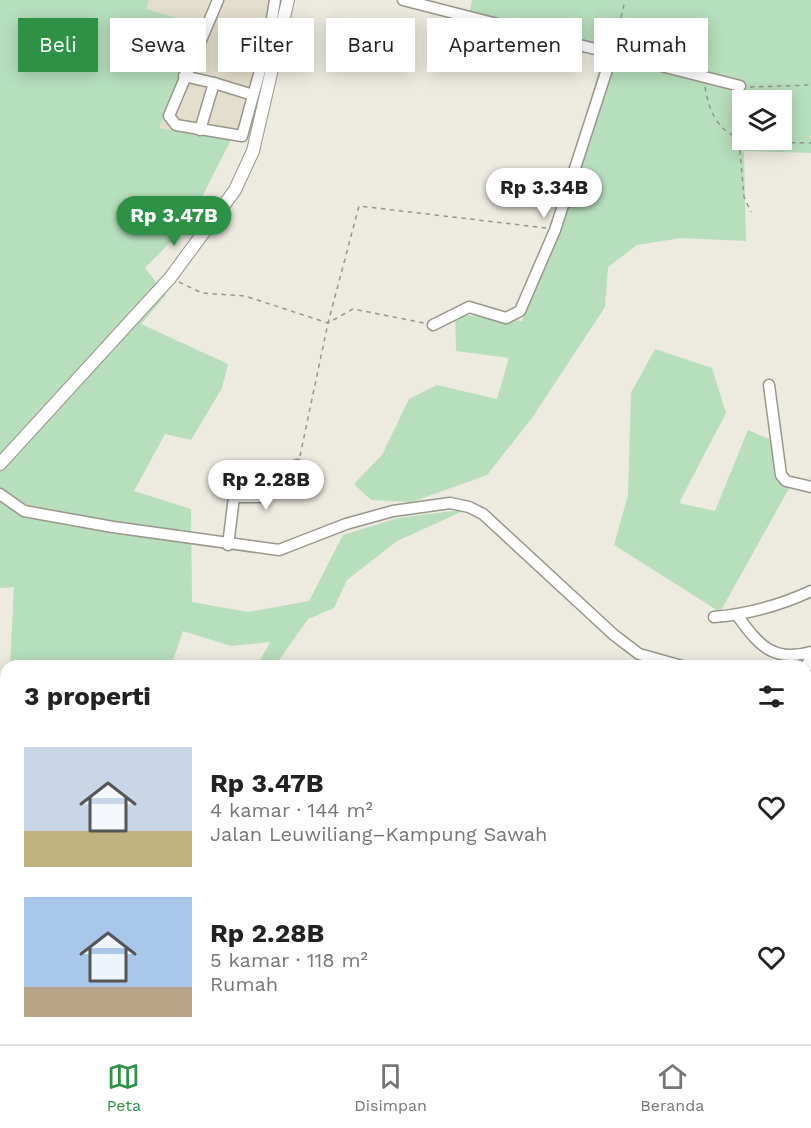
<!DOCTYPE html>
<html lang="id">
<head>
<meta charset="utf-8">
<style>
  body { margin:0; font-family:"Work Sans",sans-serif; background:#f6f6f6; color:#222; height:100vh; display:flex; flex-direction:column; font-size:22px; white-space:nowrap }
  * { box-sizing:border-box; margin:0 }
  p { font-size:20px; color:#767676 }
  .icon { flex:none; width:33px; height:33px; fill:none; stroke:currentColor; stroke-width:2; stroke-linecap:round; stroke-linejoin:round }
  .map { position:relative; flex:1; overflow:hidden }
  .details { position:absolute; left:0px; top:660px; width:812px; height:384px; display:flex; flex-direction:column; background:#fff; border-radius:18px 18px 0 0; box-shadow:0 3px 15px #0003 }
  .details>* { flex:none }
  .guide { position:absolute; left:18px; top:18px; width:776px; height:54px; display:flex; gap:12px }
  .buttons { position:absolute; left:732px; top:90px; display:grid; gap:12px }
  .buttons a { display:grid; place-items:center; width:60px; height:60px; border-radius:0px; background:#fff; box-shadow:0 3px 15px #0003; font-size:30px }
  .price { position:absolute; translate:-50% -51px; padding:0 14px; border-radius:21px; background:#fff; color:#222; font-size:20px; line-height:39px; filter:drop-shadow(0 2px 3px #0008) }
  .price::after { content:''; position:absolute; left:50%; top:36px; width:18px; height:14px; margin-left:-9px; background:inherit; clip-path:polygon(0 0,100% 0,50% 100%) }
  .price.current { background:#2d9146; color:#fff }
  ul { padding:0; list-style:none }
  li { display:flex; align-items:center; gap:18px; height:150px; padding:0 24px }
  li span { display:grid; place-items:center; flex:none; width:168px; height:120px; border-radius:0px; color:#555 }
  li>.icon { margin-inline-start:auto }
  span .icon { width:72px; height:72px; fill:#fffc; stroke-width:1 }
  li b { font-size:26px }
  h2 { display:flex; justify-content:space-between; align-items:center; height:72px; padding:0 24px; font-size:26px }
  .tag { padding:0 21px; border-radius:0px; background:#fff; box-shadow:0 3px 15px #0003; font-size:21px; line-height:54px }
  .tag.current { background:#2d9146; color:#fff }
  .tab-bar { display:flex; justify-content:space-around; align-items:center; height:84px; border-top:2px solid #e0e0e0; background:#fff; font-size:16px; color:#767676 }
  .tab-bar a { display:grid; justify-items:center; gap:3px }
  .tab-bar .current { color:#2d9146 }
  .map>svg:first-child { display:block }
  .built { fill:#e4decc }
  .green { fill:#b7dfbc; fill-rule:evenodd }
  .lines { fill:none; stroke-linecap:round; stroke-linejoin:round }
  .minor-casing { stroke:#99968c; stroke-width:13 }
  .major-casing { stroke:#99968c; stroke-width:14 }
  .path { stroke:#96948d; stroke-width:1.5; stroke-dasharray:4.5 4.5; stroke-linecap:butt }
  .minor { stroke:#fff; stroke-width:10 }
  .major { stroke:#fff; stroke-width:12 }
</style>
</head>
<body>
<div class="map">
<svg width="811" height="1044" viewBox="0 0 811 1044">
  <rect width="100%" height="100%" fill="#edeae0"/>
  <!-- built -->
  <polygon class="built" points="149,0 295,0 260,145 159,128 199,25 146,9"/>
  <!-- green -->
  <g class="green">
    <polygon points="0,0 149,0 146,9 200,25 159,128 231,140 188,224 145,268 166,295 141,324 228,364 222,388 191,440 165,434 134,491 191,509 192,602 248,612 309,601 343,535 398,518 468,509 397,541 347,580 334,608 308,619 279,660 280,666 257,666 270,642 231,646 183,631 171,666 10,666 14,587 0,588"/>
    <path d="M472,0H811V153L744,151L746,241L681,238L637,245L608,267L605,307L532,418L487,475L412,502L371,500L354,484L382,455L409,399L437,385L497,399L509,358L456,351L455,314L522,321L553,238L603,54L468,20ZM742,100H782V140H742Z"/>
    <polygon points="655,349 712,368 726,413 679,503 715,511 748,430 778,443 791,485 720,612 614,545 628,495 631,393"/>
    <polygon points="806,746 811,748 811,847 806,844"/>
  </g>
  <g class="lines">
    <!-- minor casing -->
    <g class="minor-casing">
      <g id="minor">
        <polyline points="218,0 169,116 176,125 242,136 269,38 275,0"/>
        <polyline points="403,0 740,86"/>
        <polyline points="184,76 214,83 200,130"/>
        <polyline points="214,83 253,95"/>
        <polyline points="433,325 469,307 506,318 520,311 555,230 612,54"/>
        <polyline points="769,385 781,475 786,481 811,487"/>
        <polyline points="0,494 24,511 113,527 279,550 346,524 393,511 450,503 469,507 483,514 614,635 639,654 682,666"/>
        <polyline points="228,545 234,497 263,497 297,465"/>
        <path d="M737,615C758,644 772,663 811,652"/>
        <path d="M714,617C749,614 779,606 811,591"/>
        <polyline points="806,668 811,655"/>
        <polyline points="806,738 811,740"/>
        <polyline points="0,984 6,985"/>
        <polyline points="690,1044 691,1038"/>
      </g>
    </g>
    <!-- major casing -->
    <g class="major-casing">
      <polyline id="major" points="0,464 170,278 235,190 253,151 288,0"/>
    </g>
    <!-- path -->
    <g class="path">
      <polyline points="615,44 625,0"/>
      <path d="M705,87C716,153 757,141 811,143"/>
      <polyline points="750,87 811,85"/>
      <polyline points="739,141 744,197 751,212"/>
      <polyline points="179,282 202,293 245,296 328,323 353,309 424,323"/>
      <polyline points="300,456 328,323 359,206 546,228"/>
    </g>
    <!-- minor -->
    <use href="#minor" class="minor"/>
    <!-- major -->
    <use href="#major" class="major"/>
  </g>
</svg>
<div class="buttons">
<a><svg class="icon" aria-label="layers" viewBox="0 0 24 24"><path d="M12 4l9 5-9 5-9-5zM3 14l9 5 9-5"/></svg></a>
</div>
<b class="price" style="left:544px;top:219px">Rp 3.34B</b>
<b class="price current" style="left:174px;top:247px">Rp 3.47B</b>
<b class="price" style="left:266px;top:511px">Rp 2.28B</b>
<div class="guide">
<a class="tag current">Beli</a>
<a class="tag">Sewa</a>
<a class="tag">Filter</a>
<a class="tag">Baru</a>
<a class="tag">Apartemen</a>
<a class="tag">Rumah</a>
</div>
<section class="details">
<h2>3 properti<svg class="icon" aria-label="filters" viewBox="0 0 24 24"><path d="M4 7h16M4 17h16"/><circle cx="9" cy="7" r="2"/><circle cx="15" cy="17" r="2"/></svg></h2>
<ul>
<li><span style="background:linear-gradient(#c9d6e8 70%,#c2b280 0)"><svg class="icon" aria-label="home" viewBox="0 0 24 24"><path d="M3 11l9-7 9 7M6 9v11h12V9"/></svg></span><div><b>Rp 3.47B</b><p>4 kamar · 144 m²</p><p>Jalan Leuwiliang–Kampung Sawah</p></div><svg class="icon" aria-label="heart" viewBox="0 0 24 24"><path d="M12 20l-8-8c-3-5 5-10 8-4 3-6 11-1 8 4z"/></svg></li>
<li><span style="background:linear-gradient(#a9c7e8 75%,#b9a48a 0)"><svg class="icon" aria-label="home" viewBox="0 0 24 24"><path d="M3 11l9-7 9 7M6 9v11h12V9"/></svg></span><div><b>Rp 2.28B</b><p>5 kamar · 118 m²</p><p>Rumah</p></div><svg class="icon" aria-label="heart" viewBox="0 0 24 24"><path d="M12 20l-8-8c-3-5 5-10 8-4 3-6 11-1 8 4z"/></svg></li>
</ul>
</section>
</div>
<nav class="tab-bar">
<a class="current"><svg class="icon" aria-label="map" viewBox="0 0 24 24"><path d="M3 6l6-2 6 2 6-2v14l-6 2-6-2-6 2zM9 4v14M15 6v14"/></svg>Peta</a>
<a><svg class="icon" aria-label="saved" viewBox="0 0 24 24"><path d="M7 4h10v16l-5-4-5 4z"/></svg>Disimpan</a>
<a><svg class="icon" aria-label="home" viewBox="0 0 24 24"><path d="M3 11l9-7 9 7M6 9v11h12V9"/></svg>Beranda</a>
</nav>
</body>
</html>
